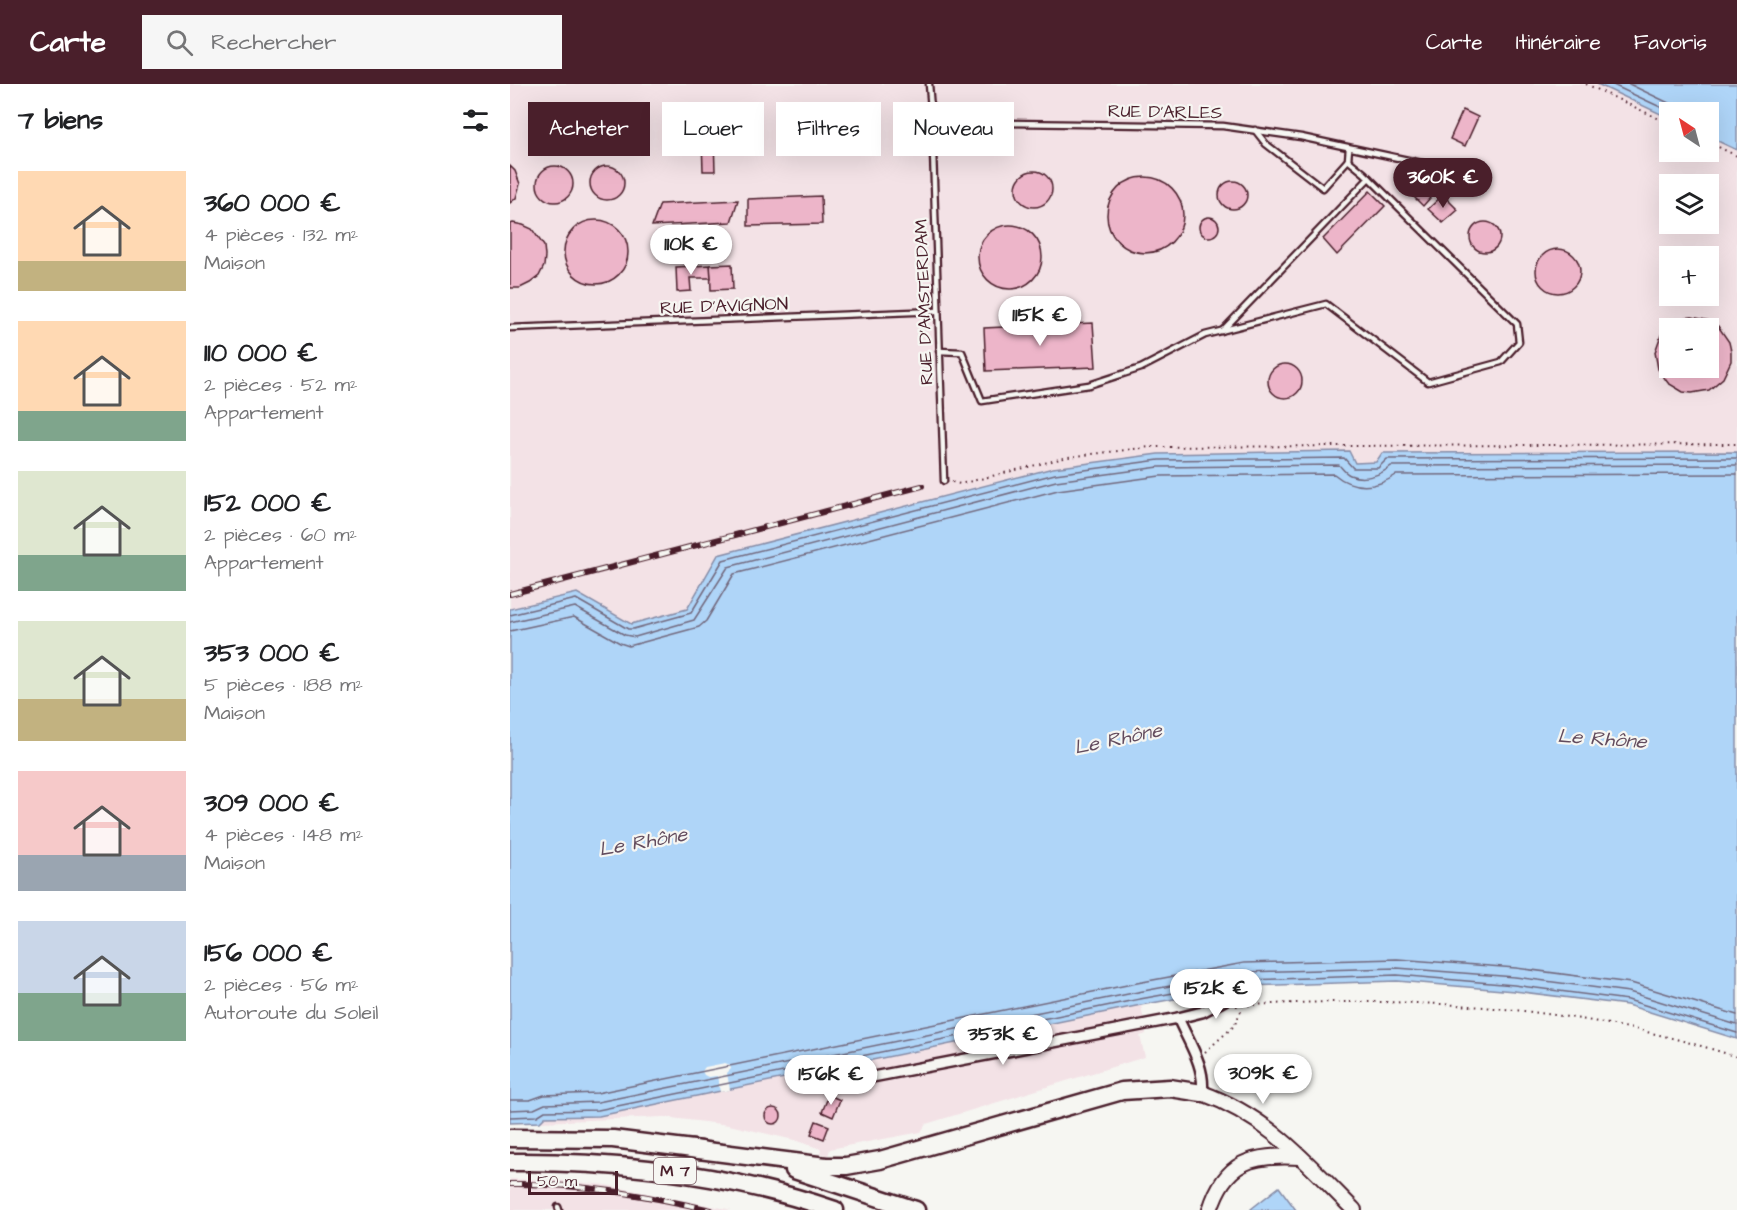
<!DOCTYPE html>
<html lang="fr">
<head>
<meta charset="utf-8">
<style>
  body { margin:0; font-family:"Architects Daughter",sans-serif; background:#f6f6f6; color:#202124; height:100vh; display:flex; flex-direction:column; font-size:22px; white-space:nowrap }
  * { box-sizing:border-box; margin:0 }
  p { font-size:20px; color:#757577 }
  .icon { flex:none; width:33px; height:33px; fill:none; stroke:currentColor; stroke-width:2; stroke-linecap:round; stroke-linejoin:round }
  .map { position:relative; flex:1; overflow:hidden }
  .panel { display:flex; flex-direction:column; background:#fff; width:510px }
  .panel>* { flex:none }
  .banner { position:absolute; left:18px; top:18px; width:570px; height:54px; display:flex; gap:12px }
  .needle { width:39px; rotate:324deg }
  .tools { position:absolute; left:1149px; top:18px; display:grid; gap:12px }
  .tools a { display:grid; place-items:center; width:60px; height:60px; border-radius:0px; background:#fff; box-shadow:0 6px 24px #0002; font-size:30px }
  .scale { position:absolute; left:18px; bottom:15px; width:90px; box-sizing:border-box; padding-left:6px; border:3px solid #4a1f2b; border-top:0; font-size:16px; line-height:21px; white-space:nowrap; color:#4a1f2b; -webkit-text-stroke:4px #f6f6f2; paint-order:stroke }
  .price { position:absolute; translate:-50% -51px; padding:0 14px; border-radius:21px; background:#fff; color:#222; font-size:20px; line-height:39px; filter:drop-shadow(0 2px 3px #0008) }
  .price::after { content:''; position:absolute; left:50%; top:36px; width:18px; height:14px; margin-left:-9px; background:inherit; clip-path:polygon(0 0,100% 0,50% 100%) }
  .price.current { background:#4a1f2b; color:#fff }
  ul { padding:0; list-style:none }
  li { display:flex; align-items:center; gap:18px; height:150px; padding:0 18px }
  li span { display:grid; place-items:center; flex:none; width:168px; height:120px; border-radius:0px; color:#555 }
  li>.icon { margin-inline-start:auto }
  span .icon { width:72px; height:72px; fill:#fffc; stroke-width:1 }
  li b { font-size:26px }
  h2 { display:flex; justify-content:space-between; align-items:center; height:72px; padding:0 18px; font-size:26px }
  .chip { padding:0 21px; border-radius:0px; background:#fff; box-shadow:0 6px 24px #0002; font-size:21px; line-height:54px }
  .chip.current { background:#4a1f2b; color:#fff }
  header { display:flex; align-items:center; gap:36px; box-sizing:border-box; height:84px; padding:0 30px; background:#4a1f2b; color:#fff }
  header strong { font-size:28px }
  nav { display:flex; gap:33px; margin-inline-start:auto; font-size:21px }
  .search { width:420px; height:54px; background:#f6f6f6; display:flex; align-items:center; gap:15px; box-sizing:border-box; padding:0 21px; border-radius:0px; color:#757577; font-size:22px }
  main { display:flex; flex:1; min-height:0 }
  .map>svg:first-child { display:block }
  .built { fill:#f3e2e6; fill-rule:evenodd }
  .water { fill:#afd5f8; stroke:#878ca6; stroke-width:1.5 }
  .pier { fill:#f6f6f2 }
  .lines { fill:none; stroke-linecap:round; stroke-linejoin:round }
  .shore { stroke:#72687d; stroke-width:1.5 }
  .building { fill:#edb5c9; stroke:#4a1f2b; stroke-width:1.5; fill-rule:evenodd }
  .lane-casing { stroke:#4a1f2b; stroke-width:9 }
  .street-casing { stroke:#4a1f2b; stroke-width:14 }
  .secondary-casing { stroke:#4a1f2b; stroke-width:18 }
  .highway-casing { stroke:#4a1f2b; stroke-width:21 }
  .path { stroke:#4a1f2b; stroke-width:2; stroke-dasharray:1.5 4.5; stroke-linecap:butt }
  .lane { stroke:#f6f6f2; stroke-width:4.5 }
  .street { stroke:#f6f6f2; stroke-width:9 }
  .secondary { stroke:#f6f6f2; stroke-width:14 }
  .highway { stroke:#f6f6f2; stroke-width:16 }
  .rail-casing { stroke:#4a1f2b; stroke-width:6 }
  .rail { stroke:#f6f6f2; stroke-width:4; stroke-dasharray:11; stroke-linecap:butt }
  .labels { text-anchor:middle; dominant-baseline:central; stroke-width:4.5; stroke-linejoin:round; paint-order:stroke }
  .shield { fill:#f6f6f2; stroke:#7e6067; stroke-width:1.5 }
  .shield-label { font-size:16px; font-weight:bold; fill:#4a1f2b }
  .street-label { font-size:18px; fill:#4a1f2b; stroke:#f6f6f2 }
  .water-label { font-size:20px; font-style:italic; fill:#634c5e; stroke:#f6f6f2 }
</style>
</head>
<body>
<header>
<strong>Carte</strong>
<div class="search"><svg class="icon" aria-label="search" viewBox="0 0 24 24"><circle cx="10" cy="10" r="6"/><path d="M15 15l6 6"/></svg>Rechercher</div>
<nav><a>Carte</a><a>Itinéraire</a><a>Favoris</a></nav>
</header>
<main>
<section class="panel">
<h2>7 biens<svg class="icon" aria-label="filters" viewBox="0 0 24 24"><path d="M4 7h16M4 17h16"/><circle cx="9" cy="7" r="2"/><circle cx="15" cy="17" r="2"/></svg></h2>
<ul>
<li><span style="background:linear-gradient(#ffd9b3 75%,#c2b280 0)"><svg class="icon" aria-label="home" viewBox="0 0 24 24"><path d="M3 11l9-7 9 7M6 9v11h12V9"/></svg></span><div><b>360 000 €</b><p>4 pièces · 132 m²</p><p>Maison</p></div></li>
<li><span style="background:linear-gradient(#ffd9b3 75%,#7fa58c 0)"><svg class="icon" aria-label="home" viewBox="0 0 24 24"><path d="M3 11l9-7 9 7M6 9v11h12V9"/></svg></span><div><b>110 000 €</b><p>2 pièces · 52 m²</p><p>Appartement</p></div></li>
<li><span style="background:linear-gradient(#dfe7d0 70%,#7fa58c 0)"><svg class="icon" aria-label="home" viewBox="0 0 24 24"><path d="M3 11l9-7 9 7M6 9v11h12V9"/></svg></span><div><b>152 000 €</b><p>2 pièces · 60 m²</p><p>Appartement</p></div></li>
<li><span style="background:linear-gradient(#dfe7d0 65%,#c2b280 0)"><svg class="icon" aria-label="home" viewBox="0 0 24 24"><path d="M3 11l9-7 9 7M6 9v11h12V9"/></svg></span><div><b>353 000 €</b><p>5 pièces · 188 m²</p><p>Maison</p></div></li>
<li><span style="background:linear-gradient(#f6c9c9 70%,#9aa5b1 0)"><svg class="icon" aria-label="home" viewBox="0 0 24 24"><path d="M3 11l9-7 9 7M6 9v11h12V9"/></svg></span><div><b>309 000 €</b><p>4 pièces · 148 m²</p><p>Maison</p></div></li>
<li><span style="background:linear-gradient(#c9d6e8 60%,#7fa58c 0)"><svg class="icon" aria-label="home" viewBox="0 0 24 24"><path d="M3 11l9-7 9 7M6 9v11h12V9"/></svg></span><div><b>156 000 €</b><p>2 pièces · 56 m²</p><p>Autoroute du Soleil</p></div></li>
</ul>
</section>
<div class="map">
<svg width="1227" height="1126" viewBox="0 0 1227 1126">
  <rect width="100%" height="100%" fill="#f6f6f2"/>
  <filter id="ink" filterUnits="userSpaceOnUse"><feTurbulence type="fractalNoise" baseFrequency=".0167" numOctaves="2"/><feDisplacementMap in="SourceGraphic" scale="12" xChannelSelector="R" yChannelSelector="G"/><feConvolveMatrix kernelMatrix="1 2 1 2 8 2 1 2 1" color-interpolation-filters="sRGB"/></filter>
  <g filter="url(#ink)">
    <!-- built -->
    <g class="built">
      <path d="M0,0H1087L1159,34L1160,68H1198L1199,53L1227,66V368L873,369L866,378L845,379L839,367L209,471L177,525L121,540L67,509L0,525ZM1160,100H1198V140H1160ZM1160,172H1198V212H1160ZM1160,244H1198V284H1160Z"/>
      <polygon points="631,921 636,950 630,952 635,973 416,1040 411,1048 320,1065 318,1072 310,1069 311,1065 284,1056 219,1041 153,1033 30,1038 35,1033 89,1032"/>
      <polygon points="0,1095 45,1096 96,1101 222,1126 0,1126"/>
    </g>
    <!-- water -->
    <g class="water">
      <polygon points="1087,0 1227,0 1227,66 1199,53 1198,28 1160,28 1159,34"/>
      <polygon points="839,367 845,379 866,378 872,369 1227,368 1227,955 1117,921 1004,907 887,897 736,902 631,921 89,1032 35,1033 30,1038 0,1039 0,525 67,509 121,540 177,525 208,471 543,384 648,370"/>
      <polygon points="769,1103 786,1126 742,1126 741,1125"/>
    </g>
    <!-- pier -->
    <polygon class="pier" points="215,979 220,981 221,985 217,989 220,1006 210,1008 207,992 198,993 194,991 192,987 195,983"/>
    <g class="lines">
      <!-- shore -->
      <g class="shore">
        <polyline points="1101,0 1161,28"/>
        <polyline points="1119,0 1165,22 1171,28"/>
        <polyline points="0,531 66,515 118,545 123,545 181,529 213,476 545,390 649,376 834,374 843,384 868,384 877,375 1227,374"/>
        <path d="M0,538L65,523L115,551L125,553L184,536L218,483L546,397L649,383L829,381C832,384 835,389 840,391C854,397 871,391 881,382L1227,381"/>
        <path d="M0,547L64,533L110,559L119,562L189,543L196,537L224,490L548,406L650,392L824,390C843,406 866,405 886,391L1227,390"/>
        <polyline points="0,1016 20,1016 34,1011 87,1009 627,899 734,879 887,875 1006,884 1121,899 1227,931"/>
        <polyline points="0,1026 24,1025 35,1020 88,1018 628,908 735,888 887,884 1005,893 1119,908 1227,941"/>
        <polyline points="0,1033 27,1032 35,1027 88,1026 630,915 735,896 887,891 1004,901 1118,916 1227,949"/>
      </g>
    </g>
    <!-- building -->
    <g class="building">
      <polygon points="953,26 968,33 955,62 940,55"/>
      <polygon points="204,54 205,87 193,87 192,55"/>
      <polygon points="0,82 5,87 10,100 6,114 0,119"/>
      <circle cx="97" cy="99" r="17"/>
      <circle cx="45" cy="100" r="18"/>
      <circle cx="524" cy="105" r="18"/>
      <circle cx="635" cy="131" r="38"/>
      <polygon points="938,94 957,100 955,106 936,99"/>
      <polygon points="901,95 920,114 913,122 893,102"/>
      <circle cx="723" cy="111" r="14"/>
      <polygon points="860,107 875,122 827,171 813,155"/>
      <polygon points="933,111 948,126 933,139 918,125"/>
      <polygon points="311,112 312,140 238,142 238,115"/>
      <polygon points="228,116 221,138 142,142 150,120"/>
      <circle cx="699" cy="143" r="10"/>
      <circle cx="86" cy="168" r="32"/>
      <circle cx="975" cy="153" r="15"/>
      <polygon points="3,139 13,141 22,145 34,162 35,172 34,182 29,192 20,199 10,204 0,204 0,140"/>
      <circle cx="500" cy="173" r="32"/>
      <circle cx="1048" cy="187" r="22"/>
      <polygon points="222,180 223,205 201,206 200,181"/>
      <polygon points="200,181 201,194 180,194 181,207 167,208 166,183"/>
      <path d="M1182,233L1200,237L1208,242L1219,258L1221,267V277L1213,294L1199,306L1182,309L1173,308L1158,299L1148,285L1145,268L1151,251L1156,244L1172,234ZM1160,244H1198V284H1160Z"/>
      <polygon points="583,239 586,283 476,287 474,244"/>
      <circle cx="775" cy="297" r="17"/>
      <polygon points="319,1011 330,1016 323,1033 312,1028"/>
      <circle cx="263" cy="1032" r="8"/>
      <polygon points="306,1037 319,1042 314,1055 301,1050"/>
    </g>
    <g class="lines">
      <!-- lane casing -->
      <g class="lane-casing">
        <g id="lane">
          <polyline points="419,0 422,38 713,42 791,53 921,81"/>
          <polyline points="422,38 434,397"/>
          <polyline points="745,46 756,60 813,104 838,76 839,64"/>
          <polyline points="0,244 428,227"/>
          <polyline points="712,247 859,94"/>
          <polyline points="429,267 452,268 472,317 579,301 631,284 695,251 816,220 918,298 991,278 1009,258 1007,240 854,89 838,76"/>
          <polyline points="48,1123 49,1126"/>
        </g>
      </g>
      <!-- street casing -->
      <g class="street-casing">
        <g id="street">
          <polyline points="668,934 692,928 731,907"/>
          <path d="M347,996L668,934C678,957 696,983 692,1009"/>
        </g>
      </g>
      <!-- secondary casing -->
      <g class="secondary-casing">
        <g id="secondary">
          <path d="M692,1009C757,1032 796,1078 844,1126"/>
          <path d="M700,1126C715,1077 742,1070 790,1073"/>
        </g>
      </g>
      <!-- highway casing -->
      <g class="highway-casing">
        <g id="highway">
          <polyline points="0,1054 103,1055 191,1066"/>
          <polyline points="181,1065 316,1082 336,1082 370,1076 612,1007 660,1004 692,1009"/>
          <path d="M0,1078C111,1077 220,1090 325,1126"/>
          <polyline points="284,1086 406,1126"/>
        </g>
      </g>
      <!-- path -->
      <g class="path">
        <polyline points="1076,0 1160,40"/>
        <polyline points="1198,58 1227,72"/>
        <polyline points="442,398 450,400 558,373 640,363 1227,360"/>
        <path d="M726,922C894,911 1066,920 1227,973"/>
        <polyline points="695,968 724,942 733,923"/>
      </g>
      <!-- lane -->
      <use href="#lane" class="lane"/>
      <!-- street -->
      <use href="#street" class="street"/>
      <!-- secondary -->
      <use href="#secondary" class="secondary"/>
      <!-- highway -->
      <use href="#highway" class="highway"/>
      <!-- rail casing -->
      <g class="rail-casing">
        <g id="rail">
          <polyline points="0,510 412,402"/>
          <path d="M0,1100C68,1099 134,1111 201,1126"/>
        </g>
      </g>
      <!-- rail -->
      <use href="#rail" class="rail"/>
    </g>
  </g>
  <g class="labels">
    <!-- shield labels -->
    <rect class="shield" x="144" y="1074" width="42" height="26" rx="4.5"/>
    <g class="shield-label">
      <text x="165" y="1087">M 7</text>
    </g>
    <!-- street labels -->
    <g class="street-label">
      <text transform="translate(655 28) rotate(1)">RUE D'ARLES</text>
      <text transform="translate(414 218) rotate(-92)">RUE D'AMSTERDAM</text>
      <text transform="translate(214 222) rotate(-2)">RUE D'AVIGNON</text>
    </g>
    <!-- water labels -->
    <g class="water-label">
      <text transform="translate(608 655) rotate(-12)">Le Rhône</text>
      <text transform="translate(1092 655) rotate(4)">Le Rhône</text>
      <text transform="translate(133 758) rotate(-10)">Le Rhône</text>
    </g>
  </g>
</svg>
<div class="tools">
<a><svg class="needle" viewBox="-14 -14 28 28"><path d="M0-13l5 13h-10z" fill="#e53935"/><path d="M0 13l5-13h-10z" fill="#757577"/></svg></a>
<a><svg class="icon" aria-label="layers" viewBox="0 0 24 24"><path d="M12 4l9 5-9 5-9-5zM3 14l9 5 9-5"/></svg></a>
<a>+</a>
<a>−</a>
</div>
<div class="scale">50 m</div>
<b class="price current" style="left:933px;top:125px">360K €</b>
<b class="price" style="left:181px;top:192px">110K €</b>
<b class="price" style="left:530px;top:263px">115K €</b>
<b class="price" style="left:706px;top:936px">152K €</b>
<b class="price" style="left:493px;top:982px">353K €</b>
<b class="price" style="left:753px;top:1021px">309K €</b>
<b class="price" style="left:321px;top:1022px">156K €</b>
<div class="banner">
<a class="chip current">Acheter</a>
<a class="chip">Louer</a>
<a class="chip">Filtres</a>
<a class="chip">Nouveau</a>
</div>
</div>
</main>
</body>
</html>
